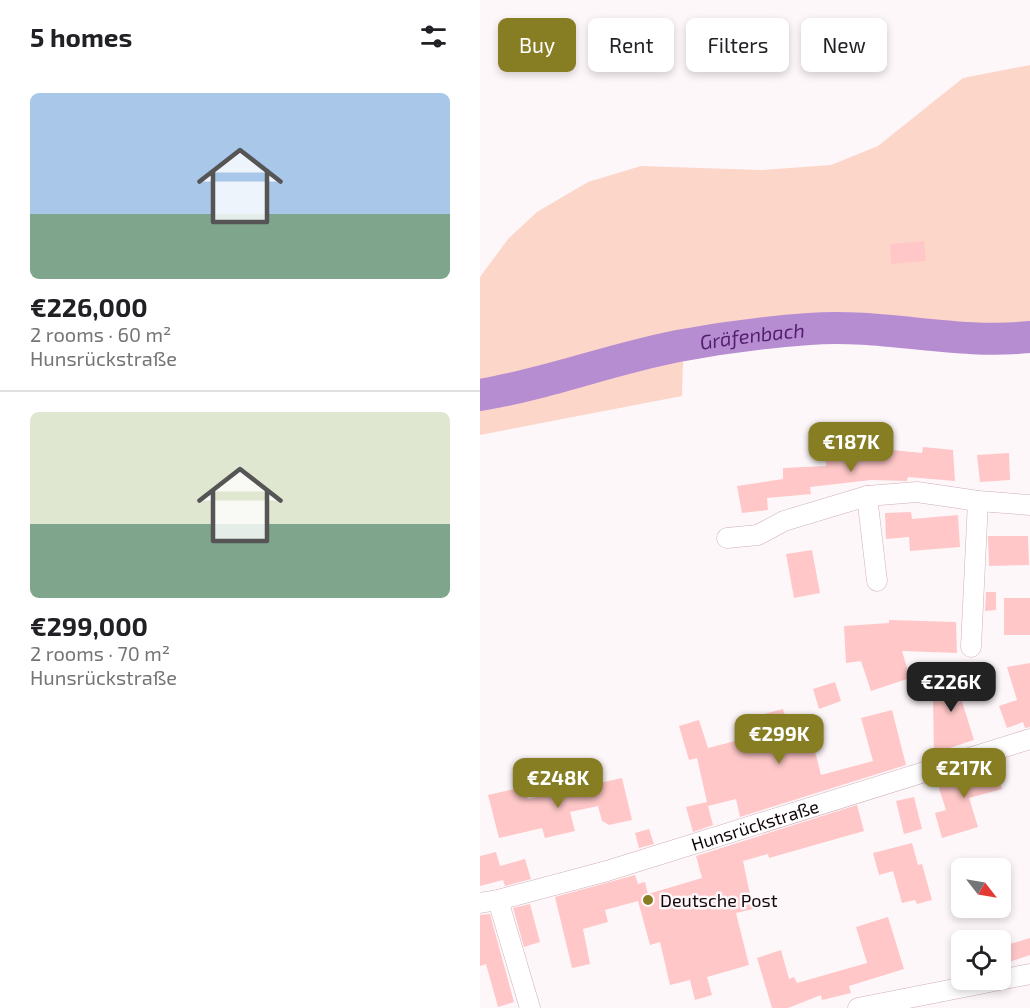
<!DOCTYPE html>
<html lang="en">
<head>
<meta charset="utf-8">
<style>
  body { margin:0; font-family:"Exo 2",sans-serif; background:#f2f2f2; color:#202124; height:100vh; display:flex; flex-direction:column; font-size:22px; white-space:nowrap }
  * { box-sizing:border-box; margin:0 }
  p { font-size:20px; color:#757577 }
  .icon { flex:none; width:33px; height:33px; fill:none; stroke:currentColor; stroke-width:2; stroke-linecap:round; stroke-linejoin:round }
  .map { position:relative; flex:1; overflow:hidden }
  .panel { display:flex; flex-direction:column; background:#fff; width:480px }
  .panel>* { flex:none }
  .guide { position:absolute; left:18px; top:18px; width:441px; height:54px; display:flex; gap:12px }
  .needle { width:39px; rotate:121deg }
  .tools { position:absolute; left:471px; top:858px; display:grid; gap:12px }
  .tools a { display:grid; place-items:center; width:60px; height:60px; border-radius:9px; background:#fff; box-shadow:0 3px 9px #0003; font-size:30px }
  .price { position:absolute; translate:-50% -51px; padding:0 14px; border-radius:12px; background:#877e24; color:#fff; font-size:20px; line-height:39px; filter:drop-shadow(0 2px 3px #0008) }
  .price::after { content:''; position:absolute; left:50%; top:36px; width:18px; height:14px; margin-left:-9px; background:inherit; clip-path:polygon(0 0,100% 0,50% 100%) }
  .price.selected { background:#222; color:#fff }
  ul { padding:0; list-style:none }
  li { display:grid; align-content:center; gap:12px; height:318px; padding:0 30px }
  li+li { border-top:2px solid #e0e0e0 }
  li span { display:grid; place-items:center; height:186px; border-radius:9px; color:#555 }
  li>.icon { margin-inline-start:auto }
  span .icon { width:108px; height:108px; fill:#fffc; stroke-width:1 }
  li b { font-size:26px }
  h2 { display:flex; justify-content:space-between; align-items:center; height:72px; padding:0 30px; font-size:26px }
  .tag { padding:0 21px; border-radius:9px; background:#fff; box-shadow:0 3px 9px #0003; font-size:21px; line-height:54px }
  .tag.selected { background:#877e24; color:#fff }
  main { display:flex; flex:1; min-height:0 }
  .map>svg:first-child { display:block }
  .green { fill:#fdd6ca }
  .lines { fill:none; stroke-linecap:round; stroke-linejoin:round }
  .river { stroke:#b78dd2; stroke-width:32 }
  .building { fill:#ffc7c8 }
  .minor-casing { stroke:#cfafba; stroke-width:21 }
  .minor { stroke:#fff; stroke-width:20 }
  .poi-dot { fill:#877e24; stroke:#fef7f9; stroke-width:2 }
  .labels { text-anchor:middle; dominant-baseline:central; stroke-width:5; stroke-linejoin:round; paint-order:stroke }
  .street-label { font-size:18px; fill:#12080c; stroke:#fef7f9 }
  .poi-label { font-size:18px; fill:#12080c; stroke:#fef7f9; text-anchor:start }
  .water-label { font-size:20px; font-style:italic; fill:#541f70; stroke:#fef7f9 }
</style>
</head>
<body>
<main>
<section class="panel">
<h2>5 homes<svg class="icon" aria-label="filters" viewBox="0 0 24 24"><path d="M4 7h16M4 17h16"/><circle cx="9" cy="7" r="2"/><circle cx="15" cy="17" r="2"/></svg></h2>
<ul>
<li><span style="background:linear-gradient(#a9c7e8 65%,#7fa58c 0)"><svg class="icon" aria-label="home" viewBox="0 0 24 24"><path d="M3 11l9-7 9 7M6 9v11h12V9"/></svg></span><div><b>€226,000</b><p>2 rooms · 60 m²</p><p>Hunsrückstraße</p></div></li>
<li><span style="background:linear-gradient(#dfe7d0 60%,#7fa58c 0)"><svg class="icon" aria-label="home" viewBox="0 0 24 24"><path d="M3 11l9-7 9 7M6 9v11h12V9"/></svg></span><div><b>€299,000</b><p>2 rooms · 70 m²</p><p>Hunsrückstraße</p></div></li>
</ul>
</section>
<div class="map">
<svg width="550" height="1008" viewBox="0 0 550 1008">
  <rect width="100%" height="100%" fill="#fef7f9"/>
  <!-- green -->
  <path class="green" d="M550,65V350C492,356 434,344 376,341C319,338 260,352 203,361L202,396L0,435V277L28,239L57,212L108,182L161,166L281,170L351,165L398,146L483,78Z"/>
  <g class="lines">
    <!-- river -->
    <path class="river" id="s1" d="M0,395C67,384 131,359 198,346C240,338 286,332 329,329C404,323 474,345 550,337"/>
  </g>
  <!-- building -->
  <g class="building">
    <polygon points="444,241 446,261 411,264 410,244"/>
    <polygon points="443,447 473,450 475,481 428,477 427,481 391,480 330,487 331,494 287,498 288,510 262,513 257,486 303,479 303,468 346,466 345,452 402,449 442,453"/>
    <polygon points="529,453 530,480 500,482 497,455"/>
    <polygon points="431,512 432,519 478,515 480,547 430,551 429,537 406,539 405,513"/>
    <polygon points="508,536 548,536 549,565 509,566"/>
    <polygon points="332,550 340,593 314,598 306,554"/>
    <polygon points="506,592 516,592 516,610 505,611"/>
    <rect x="524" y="598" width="26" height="37"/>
    <polygon points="409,620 476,622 477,653 422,651 430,678 391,691 381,661 366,663 364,626 409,623"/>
    <polygon points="550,663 550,727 545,728 543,722 527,728 519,706 537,700 527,667"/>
    <polygon points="490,673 493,692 480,695 494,740 454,753 453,698 461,696 456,678"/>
    <polygon points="355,682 361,701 339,709 333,689"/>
    <polygon points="303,709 314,744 332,739 341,775 393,761 381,718 412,710 426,765 260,817 256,799 228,806 233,825 213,832 206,807 227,802 217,758 209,760 199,726 219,720 228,748 279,735 273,717"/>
    <polygon points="515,764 522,789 489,798 498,827 462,838 455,813 466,810 457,782"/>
    <polygon points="142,778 152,820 129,825 122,821 118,806 90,812 95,831 65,838 62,828 19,838 8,795 44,787 48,799"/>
    <polygon points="434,797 442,829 424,834 416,801"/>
    <polygon points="377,805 384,831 289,858 288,854 263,861 273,909 256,913 269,965 227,977 232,995 215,1000 210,980 190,985 180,942 170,945 158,901 125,910 128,922 103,929 110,964 92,968 75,897 155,875 158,884 165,882 168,894 222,878 216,856"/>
    <polygon points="169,829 174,844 159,848 155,833"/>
    <polygon points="432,843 438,865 442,864 452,900 437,904 435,900 422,903 413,871 399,875 393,853"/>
    <polygon points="16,852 20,866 45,859 51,879 25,886 23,880 0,886 0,856"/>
    <polygon points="50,904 60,942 44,947 33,908"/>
    <polygon points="10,914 34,1002 18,1007 6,964 0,966 0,915"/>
    <polygon points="408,917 424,969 369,986 371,993 342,1000 341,995 308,1008 292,1008 277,958 301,950 309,979 314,977 317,983 387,963 376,927"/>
    <polygon points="550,938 550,955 520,965 520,947"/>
  </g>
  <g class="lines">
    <!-- minor casing -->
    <g class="minor-casing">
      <g id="minor">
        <polyline points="387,496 397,581"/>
        <polyline points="247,538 278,535 304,521 387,496 437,492 498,501 550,505"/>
        <polyline points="491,647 498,501"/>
        <polyline points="18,900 50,1008"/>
        <path id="s2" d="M0,903L18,900L127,871L550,739"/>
        <polyline points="378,1008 550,974"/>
      </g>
    </g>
    <!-- minor -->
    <use href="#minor" class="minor"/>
  </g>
  <!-- markers -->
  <circle class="poi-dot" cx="168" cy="900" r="6"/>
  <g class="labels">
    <!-- street labels -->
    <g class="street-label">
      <text stroke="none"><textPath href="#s2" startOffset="286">Hunsrückstraße</textPath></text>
    </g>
    <!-- poi labels -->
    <g class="poi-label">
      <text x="180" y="900">Deutsche Post</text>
    </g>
    <!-- water labels -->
    <g class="water-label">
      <text stroke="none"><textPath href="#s1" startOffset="279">Gräfenbach</textPath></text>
    </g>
  </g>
</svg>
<div class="tools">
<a><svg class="needle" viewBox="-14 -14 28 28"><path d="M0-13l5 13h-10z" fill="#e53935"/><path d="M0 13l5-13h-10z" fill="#757577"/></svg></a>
<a><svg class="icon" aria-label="locate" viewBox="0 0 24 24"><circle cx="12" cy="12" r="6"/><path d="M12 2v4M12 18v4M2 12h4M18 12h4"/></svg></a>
</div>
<b class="price" style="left:371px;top:473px">€187K</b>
<b class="price selected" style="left:471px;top:713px">€226K</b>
<b class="price" style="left:299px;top:765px">€299K</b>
<b class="price" style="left:484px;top:799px">€217K</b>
<b class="price" style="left:78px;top:809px">€248K</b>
<div class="guide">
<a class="tag selected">Buy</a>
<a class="tag">Rent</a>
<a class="tag">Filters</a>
<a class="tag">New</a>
</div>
</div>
</main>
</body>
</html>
